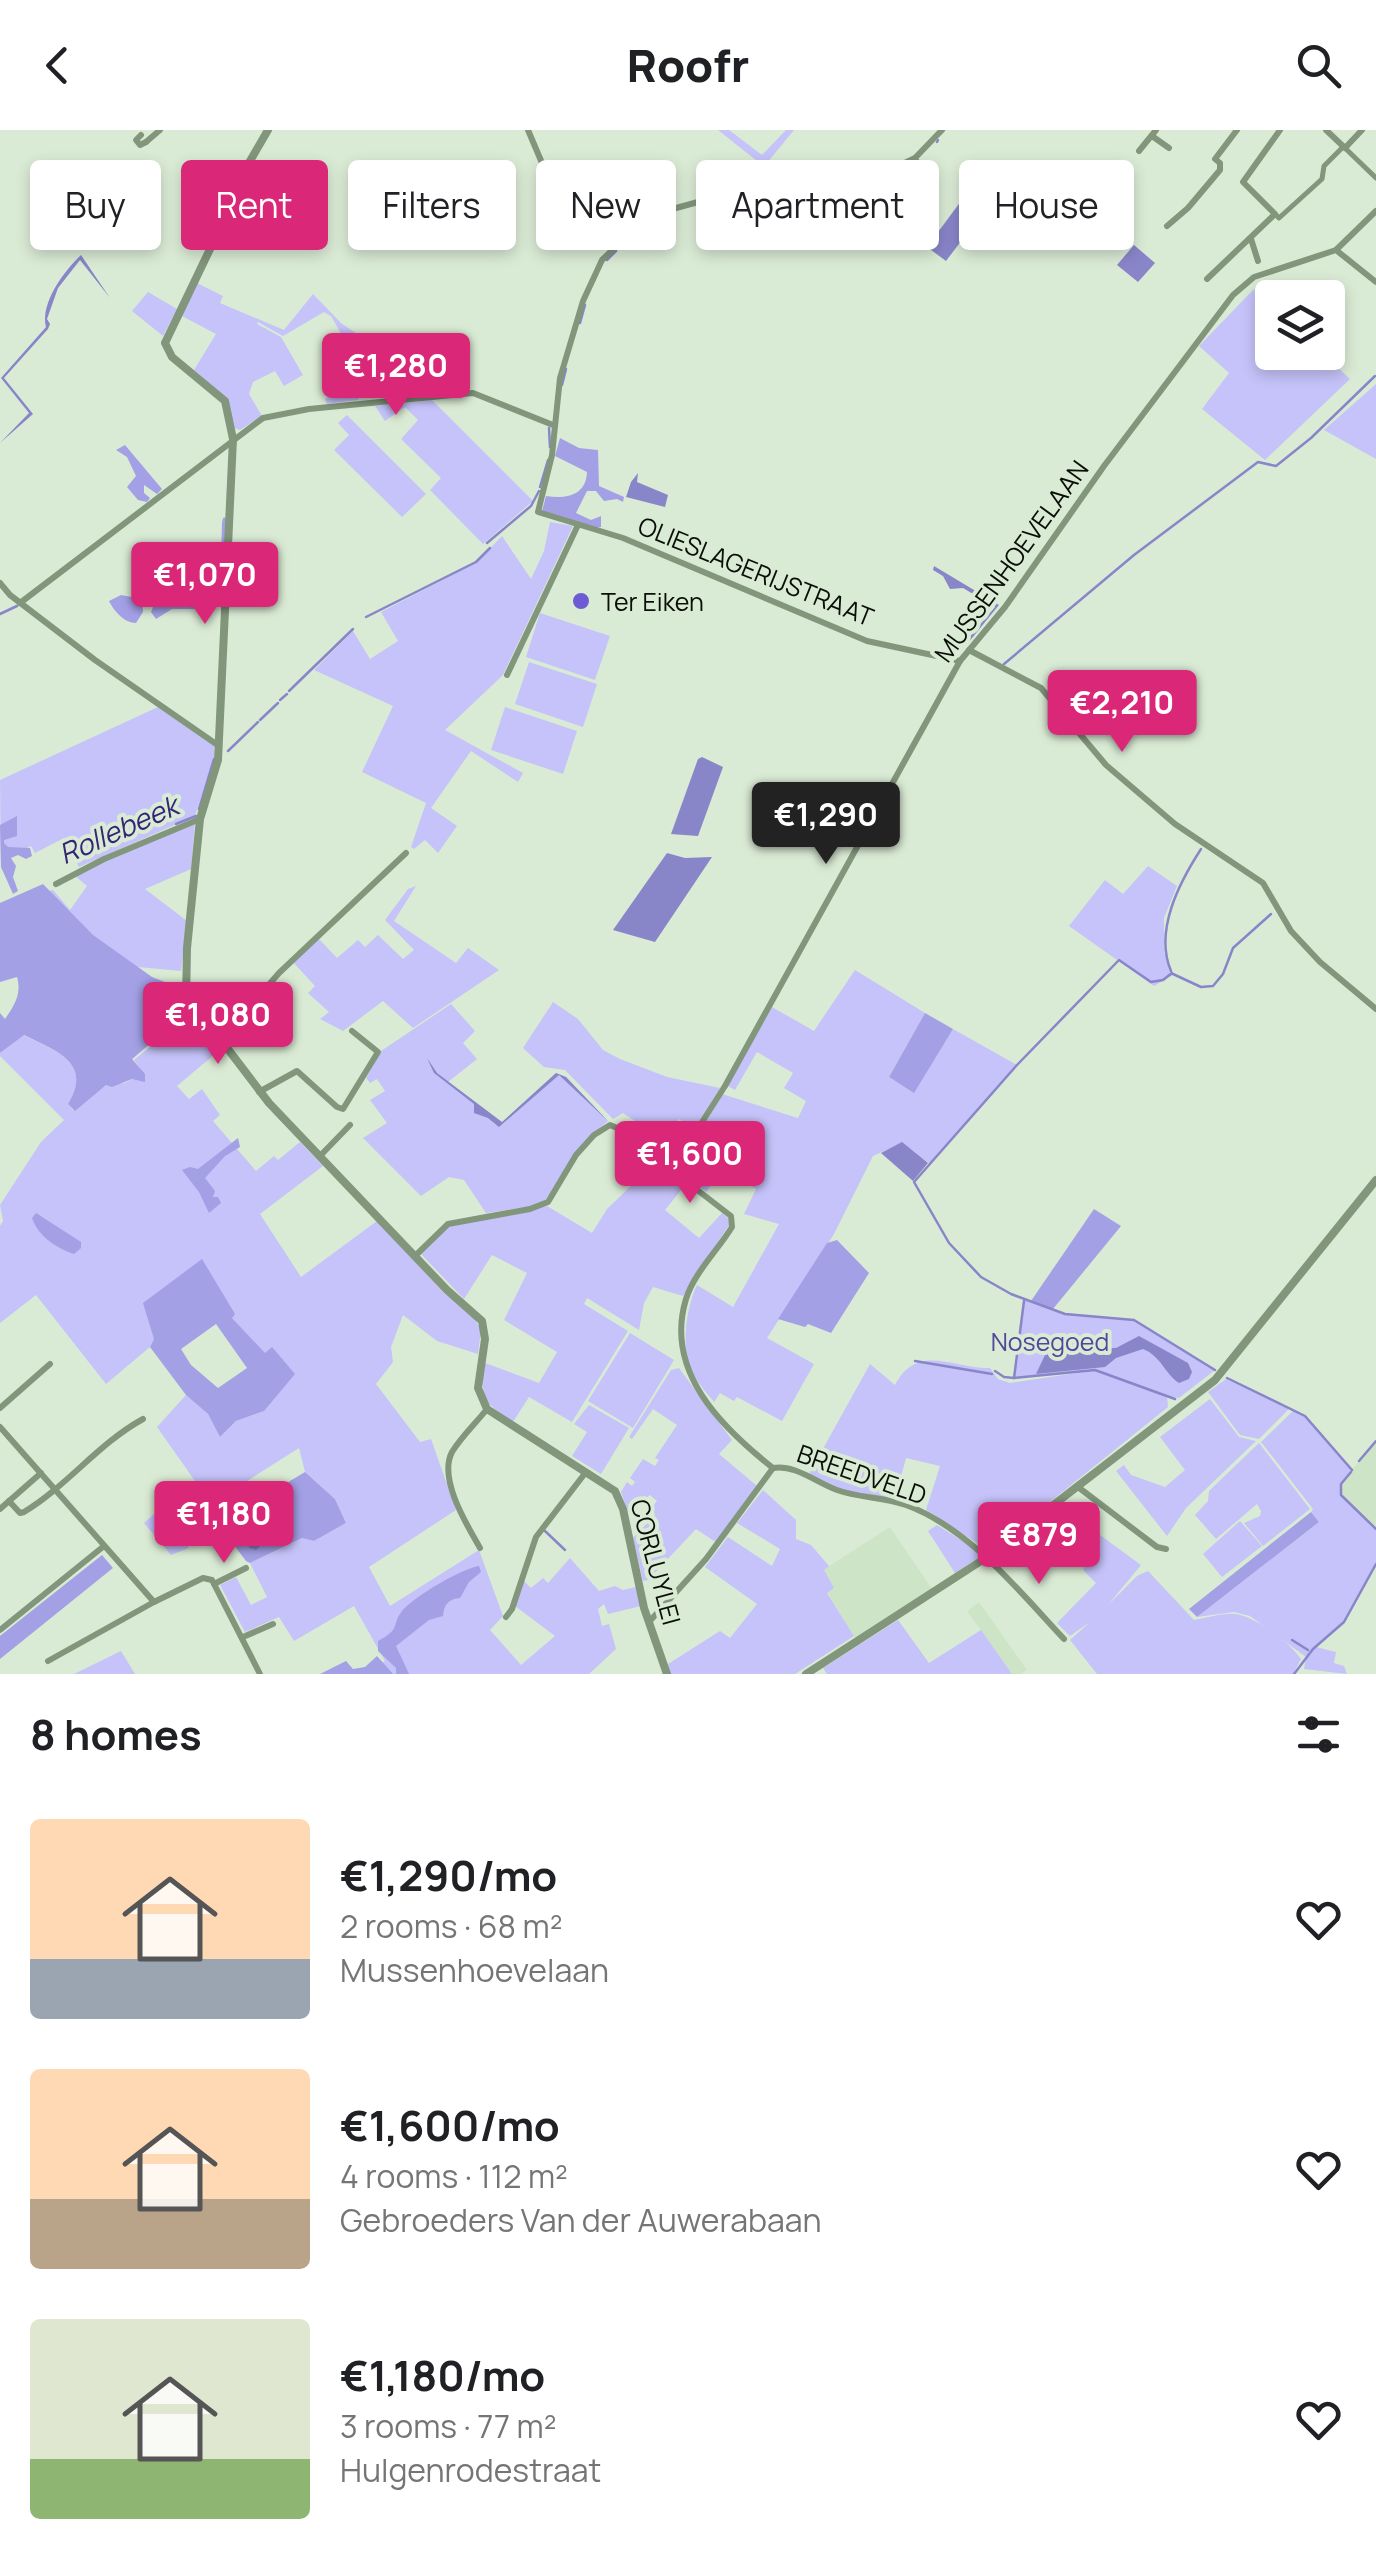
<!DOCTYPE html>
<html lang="en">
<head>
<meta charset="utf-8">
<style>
  body { margin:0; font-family:Manrope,sans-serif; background:#f2f2f2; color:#202124; height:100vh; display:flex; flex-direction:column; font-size:38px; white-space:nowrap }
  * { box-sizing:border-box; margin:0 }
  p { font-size:32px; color:#757577 }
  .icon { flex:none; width:55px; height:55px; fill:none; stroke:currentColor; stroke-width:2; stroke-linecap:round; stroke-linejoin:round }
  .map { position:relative; height:1544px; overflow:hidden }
  .side { display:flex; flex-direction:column; background:#fff; flex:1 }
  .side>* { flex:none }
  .guide { position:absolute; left:30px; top:30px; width:1318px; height:90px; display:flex; gap:20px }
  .tools { position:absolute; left:1255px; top:150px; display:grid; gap:20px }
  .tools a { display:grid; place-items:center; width:90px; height:90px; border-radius:10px; background:#fff; box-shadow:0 5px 15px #0003; font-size:50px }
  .price { position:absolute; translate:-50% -85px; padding:0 22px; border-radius:10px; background:#db2777; color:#fff; font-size:32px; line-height:65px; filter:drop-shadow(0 2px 5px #0008) }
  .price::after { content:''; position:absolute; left:50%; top:60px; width:30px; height:22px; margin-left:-15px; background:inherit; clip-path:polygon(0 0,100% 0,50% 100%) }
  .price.current { background:#222; color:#fff }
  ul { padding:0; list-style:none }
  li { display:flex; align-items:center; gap:30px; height:250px; padding:0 30px }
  li span { display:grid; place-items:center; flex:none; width:280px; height:200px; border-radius:10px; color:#555 }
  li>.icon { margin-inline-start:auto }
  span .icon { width:120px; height:120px; fill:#fffc; stroke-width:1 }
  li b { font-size:42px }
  h2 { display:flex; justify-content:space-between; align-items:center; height:120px; padding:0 30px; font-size:42px }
  .pill { padding:0 35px; border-radius:10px; background:#fff; box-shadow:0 5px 15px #0003; font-size:35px; line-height:90px }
  .pill.current { background:#db2777; color:#fff }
  header { display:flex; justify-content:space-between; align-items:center; height:130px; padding:0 30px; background:#fff; font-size:45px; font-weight:800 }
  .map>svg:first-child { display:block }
  .built { fill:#cee4c7 }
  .green { fill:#c5c3f9 }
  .forest { fill:#a3a0e6; fill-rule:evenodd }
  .water { fill:#8985c9 }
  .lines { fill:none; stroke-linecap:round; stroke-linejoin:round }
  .stream { stroke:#8985c9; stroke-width:2.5 }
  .pedestrian { stroke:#82967b; stroke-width:5 }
  .minor { stroke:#82967b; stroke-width:6 }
  .tertiary { stroke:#82967b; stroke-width:8 }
  .poi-dot { fill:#6d5bd4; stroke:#daebd5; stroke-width:4 }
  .labels { text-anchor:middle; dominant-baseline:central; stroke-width:8; stroke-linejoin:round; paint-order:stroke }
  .street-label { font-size:25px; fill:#090e07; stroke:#daebd5 }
  .poi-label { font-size:25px; fill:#090e07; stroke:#daebd5; text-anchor:start }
  .park-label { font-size:25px; fill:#52479a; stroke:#daebd5 }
  .water-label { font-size:28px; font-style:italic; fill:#352575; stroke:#daebd5 }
</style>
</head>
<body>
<header><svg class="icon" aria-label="back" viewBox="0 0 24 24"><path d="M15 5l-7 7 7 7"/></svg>Roofr<svg class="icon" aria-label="search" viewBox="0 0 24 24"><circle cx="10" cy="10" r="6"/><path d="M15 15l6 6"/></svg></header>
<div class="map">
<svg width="1376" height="1544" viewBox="0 0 1376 1544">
  <rect width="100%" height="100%" fill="#daebd5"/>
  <!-- built -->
  <g class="built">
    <polygon points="1376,1311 1376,1399 1349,1377 1340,1360 1344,1349"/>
    <polygon points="890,1397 934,1462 857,1511 827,1462 823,1440"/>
    <polygon points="979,1472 1027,1540 1021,1544 1012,1544 967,1481"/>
  </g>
  <!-- green -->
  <g class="green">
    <polygon points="718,0 729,0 762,25 786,0 794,0 743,62 735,57 757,31"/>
    <polygon points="197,153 223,166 220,173 284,200 313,164 341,193 379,219 358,270 327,274 325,269 365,246 331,186 324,182 283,206 258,192 257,194 281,207 303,245 284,256 275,241 253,252 249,264 262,286 240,300 234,298 226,268 194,240 216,204 180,185"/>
    <polygon points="1254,159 1272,176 1272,222 1322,223 1350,249 1265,330 1202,279 1229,243 1199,216"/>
    <polygon points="148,162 177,179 163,206 132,181"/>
    <polygon points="1376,254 1376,329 1324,300"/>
    <polygon points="432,270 533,371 483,414 430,360 441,348 401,309 418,290 405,277 385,291 375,276"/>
    <polygon points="347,285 426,364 402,387 334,320 349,305 338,293"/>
    <polygon points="550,392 573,396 503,545 445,600 523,643 518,652 471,621 431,678 457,696 438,723 425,710 414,719 411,717 426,673 362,642 393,576 314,540 353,501 370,529 398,511 381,482 476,433 502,406 531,449 544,421"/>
    <polygon points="540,483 610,506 595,550 526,527"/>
    <polygon points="529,532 597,554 583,597 515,574"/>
    <polygon points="158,577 214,616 214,629 195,686 79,737 64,708 35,723 31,716 1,730 0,650"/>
    <polygon points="505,577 577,601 563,644 491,620"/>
    <polygon points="195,691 191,739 145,759 187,791 181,841 138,837 152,848 170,854 172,870 182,871 186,884 105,952 0,773 53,760 70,780 87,756 74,745"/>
    <polygon points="1148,736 1177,756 1164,788 1164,822 1173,845 1154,856 1069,796 1105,750 1123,764"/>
    <polygon points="416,756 394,791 456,833 468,818 499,840 413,898 383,871 343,901 320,889 329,882 308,863 315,856 293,832 318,808 337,828 358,810 365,817 378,805 403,829 414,820 385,790 408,759"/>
    <path d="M855,840L925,883L889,947L913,962L953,899L1017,935L930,1034L902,1013L873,1026L834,1104L767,1208L814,1234L782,1291L737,1267L734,1271L720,1263L714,1272C706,1262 694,1249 690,1237C681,1214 687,1175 697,1155L733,1177L779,1094L744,1084L756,1059L723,1039L706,1062L677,1037L722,964L798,988L806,971L784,958L793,943L757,922L735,960L728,956L772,877L814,901Z"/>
    <polygon points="553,872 578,889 603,920 620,929 667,947 720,958 694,999 679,989 662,1009 623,983 613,989 565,940 544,937 523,918"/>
    <polygon points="451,874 475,901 463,913 477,929 448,952 503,994 556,943 566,947 608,991 583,1013 544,1072 535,1076 486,1083 464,1050 449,1047 421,1066 363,1008 387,993 370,970 385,961 377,949 370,953 366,948 381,921"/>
    <path d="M189,885L222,918L177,956L189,969L202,959L220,985L213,991L256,1041L274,1026L278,1030L300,1012L323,1036L260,1084L301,1147L377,1091L444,1163L473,1186L481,1200L478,1224L437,1211L403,1185L391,1217L393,1232L376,1254L420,1312L431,1309L456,1380L369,1437L390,1476L479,1420L503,1486L490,1500L521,1535L555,1506L515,1476L522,1449L531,1458L543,1448L548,1453L570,1428L599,1461L615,1456L623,1460L636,1457L641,1476L608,1484L604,1474L598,1479L602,1496L609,1494L616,1519L589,1544H362L385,1531L354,1476L294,1511L279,1487L245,1502L220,1455L236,1447L251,1475L267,1467L250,1433L302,1408L314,1411L346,1393L335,1369L305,1342L299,1318L247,1351L258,1372L192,1417L172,1378L176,1369L195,1351L157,1297L186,1265L208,1284L220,1307L236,1291L264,1281L272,1218L265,1224L231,1187L154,1209L150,1217L106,1254L36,1165L0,1193V1096L3,1091L0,1075L41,1012L64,990L0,926V923L23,905C56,921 93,932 68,974L73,980L106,955L124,953L144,944L134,930Z"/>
    <path d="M628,1009L686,1054L665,1080L699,1108L722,1083L728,1088L729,1095L683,1166L653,1157L644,1173L639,1200L587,1168L584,1174L628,1201L572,1292L529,1267L513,1292C484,1273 479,1268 485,1233L539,1253L557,1222L504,1190L527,1143L492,1125L464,1169L421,1124L446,1096L547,1076L592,1103L607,1079L637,1050L615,1022Z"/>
    <path d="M1025,1169L1065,1184L1134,1190L1215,1240L1179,1268L1167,1266L1168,1277L989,1421L926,1380L940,1336L906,1328L895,1369L848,1362L809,1344L870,1234L895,1255C918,1212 952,1239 990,1238L998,1249L1010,1253L1084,1242L1014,1248Z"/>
    <polygon points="630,1203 674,1230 633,1298 588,1271"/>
    <polygon points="679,1238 732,1310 719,1324 757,1356 717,1413 696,1399 648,1450 643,1451 633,1408 655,1385 652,1377 657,1371 650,1365 628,1382 621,1362 627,1352 632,1356 635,1352 630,1348 643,1329 655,1336 659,1330 655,1328 677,1295 653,1279 632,1309 629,1307 671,1240"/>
    <polygon points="1226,1249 1290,1278 1259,1309 1240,1305 1208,1262"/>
    <polygon points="1210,1269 1239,1307 1256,1311 1186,1378 1167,1406 1116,1341 1124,1335 1131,1345 1165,1357 1185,1340 1160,1307"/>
    <polygon points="589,1275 629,1298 601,1344 572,1326 587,1302 574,1294"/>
    <polygon points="1294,1280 1305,1286 1352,1340 1341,1354 1341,1365 1376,1399 1376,1434 1344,1492 1316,1517 1336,1522 1334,1533 1344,1536 1347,1544 1304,1539 1306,1527 1250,1486 1234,1482 1197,1487 1319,1392 1311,1382 1313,1379 1261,1312"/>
    <polygon points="1259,1313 1310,1379 1263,1416 1244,1393 1260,1386 1261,1381 1257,1374 1216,1409 1195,1385 1208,1371 1209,1361"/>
    <polygon points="763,1360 796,1390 796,1409 811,1415 829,1436 824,1440 834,1458 827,1463 854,1506 795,1544 670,1544 668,1534 720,1501 730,1508 757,1474 705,1437 728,1407 772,1436 780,1419 737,1393"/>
    <polygon points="170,1370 169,1384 189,1418 171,1425 144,1393"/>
    <polygon points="1240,1391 1262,1416 1222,1447 1203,1424"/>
    <polygon points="937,1395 980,1422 981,1426 955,1443 928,1401"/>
    <path d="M1100,1405L1141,1435L1108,1475L1137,1446L1148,1441L1194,1490C1206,1488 1222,1483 1235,1484C1257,1487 1289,1512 1301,1529L1293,1544H1097L1070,1510L1090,1492L1070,1506L1057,1493L1096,1453L1083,1440Z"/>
    <polygon points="898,1490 929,1533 981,1500 1012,1544 827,1544 823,1538"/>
    <polygon points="121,1521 135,1544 74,1544"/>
  </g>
  <!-- forest -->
  <g class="forest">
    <path d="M560,308L579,318L598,320L599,356L624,367L623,372L617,369L604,371L596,361H587L576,383L591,390L601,386V397L596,398L542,381L546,366C566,369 586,366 587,342L555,326Z"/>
    <polygon points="125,315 162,359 157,364 144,355 144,363 150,368 147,372 138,370 127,357 136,346 127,327 116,320"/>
    <polygon points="227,387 222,468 209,468 194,479 172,479 156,489 151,482 153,477 164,473 168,476 178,474 184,466 200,466 219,459 220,440 217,435 221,430 222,393 223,388"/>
    <path d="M121,465L142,469L143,482L136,493C124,493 114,481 109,471Z"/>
    <polygon points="17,686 17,706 4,710 4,713 8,717 30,718 32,726 26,729 18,725 11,728 16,736 13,747 18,761 13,764 1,737 0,695"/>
    <path d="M43,754L93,805L152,847L170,854L172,870L182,871L186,882L132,929L145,944V952L132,949L112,957L106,955L75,981L68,974C93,932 56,921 24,905L0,923V883L5,889C14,876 22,864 17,847L0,852V773Z"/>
    <polygon points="925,883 953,899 914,963 889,947"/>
    <polygon points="238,1008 240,1017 225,1026 205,1048 215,1061 213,1067 218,1067 221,1073 209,1083 199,1062 182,1040 190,1037 198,1039"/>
    <polygon points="1094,1079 1121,1096 1053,1179 1031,1171"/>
    <path d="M36,1083L81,1112V1118L74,1124C56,1118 38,1106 32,1088Z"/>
    <polygon points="837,1110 869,1143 831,1203 808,1194 805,1197 778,1189 827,1113"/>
    <path d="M202,1129L235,1184L232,1188L265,1223L272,1217L295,1244L264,1281L236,1291L220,1307L208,1284L186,1265L150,1217L154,1209L143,1173ZM216,1194L247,1238L218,1258L191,1235L181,1219Z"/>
    <polygon points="305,1342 335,1369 346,1393 314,1411 302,1408 250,1433 246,1431 222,1399 248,1376"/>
    <polygon points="1311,1382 1319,1392 1197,1487 1189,1479"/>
    <polygon points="102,1425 113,1438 0,1529 0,1506"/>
    <path d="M479,1436L481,1442L469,1452L460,1468C448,1469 444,1475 443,1486L429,1490L396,1516L409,1544H396V1538L378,1521V1511C401,1499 391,1496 402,1481C413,1467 461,1439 479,1436Z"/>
    <polygon points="377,1526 393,1544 320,1544 346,1531 353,1539 365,1537"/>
  </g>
  <!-- water -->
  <g class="water">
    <polygon points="964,67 984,81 946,131 927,117"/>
    <polygon points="1134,115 1155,133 1138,152 1117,135"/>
    <path d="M81,125L110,168L80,130L58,158L47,189L50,194L48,199L4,248L33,284L0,313L29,283L1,248L46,197C40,173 64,141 81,125Z"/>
    <polygon points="638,343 637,352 668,365 665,377 626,367 631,352"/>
    <polygon points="934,436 999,475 968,513 966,511 995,477 963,458 950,459 943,446 933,440"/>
    <polygon points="702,627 723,637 698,706 671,704 698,629"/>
    <polygon points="667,723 685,728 712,727 655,812 613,800"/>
    <polygon points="427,928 437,943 502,992 556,943 566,947 608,991 559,945 499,997 488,988 474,983 474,974 434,943"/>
    <polygon points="902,1012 928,1033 913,1051 881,1023"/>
    <path d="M1139,1206L1188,1233L1192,1242L1189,1249L1179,1253C1165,1244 1161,1226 1143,1219L1116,1228L1105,1237L1036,1244L1045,1225L1069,1219L1116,1218Z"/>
    <polygon points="282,1386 289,1393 287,1403 266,1411 256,1420 249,1418 249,1408 264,1401"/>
  </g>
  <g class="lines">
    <!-- stream -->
    <g class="stream">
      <polyline points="937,12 938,10"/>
      <polyline points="914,32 918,30"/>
      <polyline points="858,60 909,35"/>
      <polyline points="779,72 818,72"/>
      <polyline points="607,130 616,121"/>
      <polyline points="580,193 585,175"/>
      <polyline points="562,255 566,239"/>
      <polyline points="549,298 550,317"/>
      <polyline points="540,357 548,330"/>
      <polyline points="487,413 531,376 539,361"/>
      <polyline points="0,484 17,476"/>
      <polyline points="366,487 476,432 490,418"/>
      <polyline points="1004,534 1134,425 1258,332 1276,336 1311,308 1375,246"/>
      <polyline points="289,561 353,499"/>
      <polyline points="280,570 287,564"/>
      <polyline points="260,590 278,573"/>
      <polyline points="228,621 258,592"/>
      <polyline points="199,679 214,629"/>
      <polyline points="176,694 196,686"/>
      <path d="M1171,841C1154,801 1179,753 1201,719"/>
      <polyline points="1172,843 1163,850 1151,852 1119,830 1017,935 914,1052 949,1113 981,1147 1011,1164 1065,1184 1134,1190 1215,1240"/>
      <polyline points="1173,844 1201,857 1213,856 1223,844 1233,818 1271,784"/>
      <polyline points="915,1231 992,1244"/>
      <polyline points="995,1241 1004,1247 1014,1248 1024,1171"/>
      <polyline points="1014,1248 1095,1240 1175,1269"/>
      <polyline points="1227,1248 1305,1286 1352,1340"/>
      <polyline points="1359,1331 1376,1311"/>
      <polyline points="1351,1342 1341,1354 1341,1365 1376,1399"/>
      <polyline points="545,1401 565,1420"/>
      <polyline points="1292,1510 1308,1520"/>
      <polyline points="1294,1544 1313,1519 1344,1492 1376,1434"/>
    </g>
    <!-- pedestrian -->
    <g class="pedestrian">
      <polyline points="1345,18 1376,48"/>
      <polyline points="1275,84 1279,88 1322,49 1324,36 1343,17"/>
    </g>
    <!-- minor -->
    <g class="minor">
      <polyline points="528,0 542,33 619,113"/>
      <polyline points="942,0 915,28 834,67 698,72 658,83 638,95 602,130 583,171 560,248 552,325 538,382 623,408 867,511 960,531"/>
      <polyline points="1326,0 1345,18 1362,0"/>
      <polyline points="141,5 136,10 140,15 146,12"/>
      <polyline points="1152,6 1169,18"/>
      <polyline points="146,12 160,0"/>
      <polyline points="1139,21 1156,0"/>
      <polyline points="1167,96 1188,78 1220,40 1220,33 1215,29 1237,0"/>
      <polyline points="1251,109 1258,131"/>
      <polyline points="1336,120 1376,152"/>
      <polyline points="1207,149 1275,84 1243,52 1280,0"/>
      <polyline points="0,453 10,465 95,530 219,616"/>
      <polyline points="20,473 263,288 309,279 473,263 553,295"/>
      <polyline points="969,520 1041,558 1106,635 1175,694 1263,753 1291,801 1320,832 1376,879"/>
      <polyline points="507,545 578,395"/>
      <polyline points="56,754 104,729 200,689"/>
      <polyline points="221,910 279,843 406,723"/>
      <polyline points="259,962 297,941 337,977 343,979 378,922 352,901"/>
      <polyline points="320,1026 350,995"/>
      <polyline points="672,1039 725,956 960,531 1005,477 1104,336 1233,165 1254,147 1336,120 1376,81"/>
      <path d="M415,1126L448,1094L530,1079L548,1072L576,1025L594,1005L610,995L617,998L731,1086L732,1097C718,1120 694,1143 686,1169C664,1241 721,1297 773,1338"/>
      <polyline points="0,1278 50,1234"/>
      <polyline points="0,1297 154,1472 203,1448 212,1450 260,1544"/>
      <path d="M773,1338C795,1334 817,1353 837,1360C859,1368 883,1367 906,1375C969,1398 1019,1461 1064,1509"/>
      <polyline points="1078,1357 1157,1417 1166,1419"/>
      <path d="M9,1371L20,1383L24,1382C67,1356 99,1313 143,1289"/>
      <polyline points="0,1379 41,1343"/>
      <path d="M480,1418C467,1395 438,1349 452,1322C461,1307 476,1293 487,1279"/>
      <polyline points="214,1454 246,1438"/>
      <polyline points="506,1487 512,1479 536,1407 586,1342"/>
      <polyline points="649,1492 706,1429 773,1338"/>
      <polyline points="0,1500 104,1416"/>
      <polyline points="243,1507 273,1494"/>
      <polyline points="48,1531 154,1472"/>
    </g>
    <!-- tertiary -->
    <g class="tertiary">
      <polyline points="268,0 232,62 211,117 165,213 172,227 225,271 233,309 218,630 200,689 187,818 186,871 192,882 221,910 269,973 447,1160 482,1191 485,1209 478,1258 487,1279 615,1361 623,1379 644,1478 667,1544"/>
      <polyline points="806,1544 981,1431 1215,1250 1376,1050"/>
    </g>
  </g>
  <!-- markers -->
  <circle class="poi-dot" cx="581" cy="471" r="10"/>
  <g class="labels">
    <!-- street labels -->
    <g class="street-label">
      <text transform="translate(1011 431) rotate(-54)">MUSSENHOEVELAAN</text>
      <text transform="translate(756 441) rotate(22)">OLIESLAGERIJSTRAAT</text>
      <text transform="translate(862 1344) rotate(19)">BREEDVELD</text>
      <text transform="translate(656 1432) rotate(75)">CORLUYLEI</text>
    </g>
    <!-- poi labels -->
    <g class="poi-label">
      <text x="601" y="471">Ter Eiken</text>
    </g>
    <!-- park labels -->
    <g class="park-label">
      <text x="1050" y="1211">Nosegoed</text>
    </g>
    <!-- water labels -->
    <g class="water-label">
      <text transform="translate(118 699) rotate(-24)">Rollebeek</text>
    </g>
  </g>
</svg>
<div class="tools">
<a><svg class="icon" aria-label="layers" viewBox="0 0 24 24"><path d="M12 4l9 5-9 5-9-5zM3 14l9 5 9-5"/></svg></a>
</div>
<b class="price" style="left:396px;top:288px">€1,280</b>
<b class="price" style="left:205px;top:497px">€1,070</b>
<b class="price" style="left:1122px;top:625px">€2,210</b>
<b class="price current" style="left:826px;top:737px">€1,290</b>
<b class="price" style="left:218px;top:937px">€1,080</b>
<b class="price" style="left:690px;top:1076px">€1,600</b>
<b class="price" style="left:224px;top:1436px">€1,180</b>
<b class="price" style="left:1039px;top:1457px">€879</b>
<div class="guide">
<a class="pill">Buy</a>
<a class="pill current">Rent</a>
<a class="pill">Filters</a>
<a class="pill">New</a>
<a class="pill">Apartment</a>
<a class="pill">House</a>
</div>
</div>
<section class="side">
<h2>8 homes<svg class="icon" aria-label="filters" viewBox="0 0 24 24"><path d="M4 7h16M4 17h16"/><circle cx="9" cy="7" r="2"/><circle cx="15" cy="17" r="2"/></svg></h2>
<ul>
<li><span style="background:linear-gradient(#ffd9b3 70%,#9aa5b1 0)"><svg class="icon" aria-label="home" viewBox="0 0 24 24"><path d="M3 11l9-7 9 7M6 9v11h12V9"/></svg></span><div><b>€1,290/mo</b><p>2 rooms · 68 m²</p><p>Mussenhoevelaan</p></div><svg class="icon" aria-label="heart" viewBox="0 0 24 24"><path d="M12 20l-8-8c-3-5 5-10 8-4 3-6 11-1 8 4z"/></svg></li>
<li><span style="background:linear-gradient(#ffd9b3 65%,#b9a48a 0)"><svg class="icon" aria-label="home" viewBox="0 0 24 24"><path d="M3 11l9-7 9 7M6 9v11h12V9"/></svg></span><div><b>€1,600/mo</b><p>4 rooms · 112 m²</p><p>Gebroeders Van der Auwerabaan</p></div><svg class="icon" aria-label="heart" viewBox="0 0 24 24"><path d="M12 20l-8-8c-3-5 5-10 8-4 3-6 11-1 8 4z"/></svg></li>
<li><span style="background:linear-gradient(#dfe7d0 70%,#8fb573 0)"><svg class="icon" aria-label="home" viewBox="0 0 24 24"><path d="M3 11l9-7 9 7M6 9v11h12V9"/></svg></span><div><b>€1,180/mo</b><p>3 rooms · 77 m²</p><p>Hulgenrodestraat</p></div><svg class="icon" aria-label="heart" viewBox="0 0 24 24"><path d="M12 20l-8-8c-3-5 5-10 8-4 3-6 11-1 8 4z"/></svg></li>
</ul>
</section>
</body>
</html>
